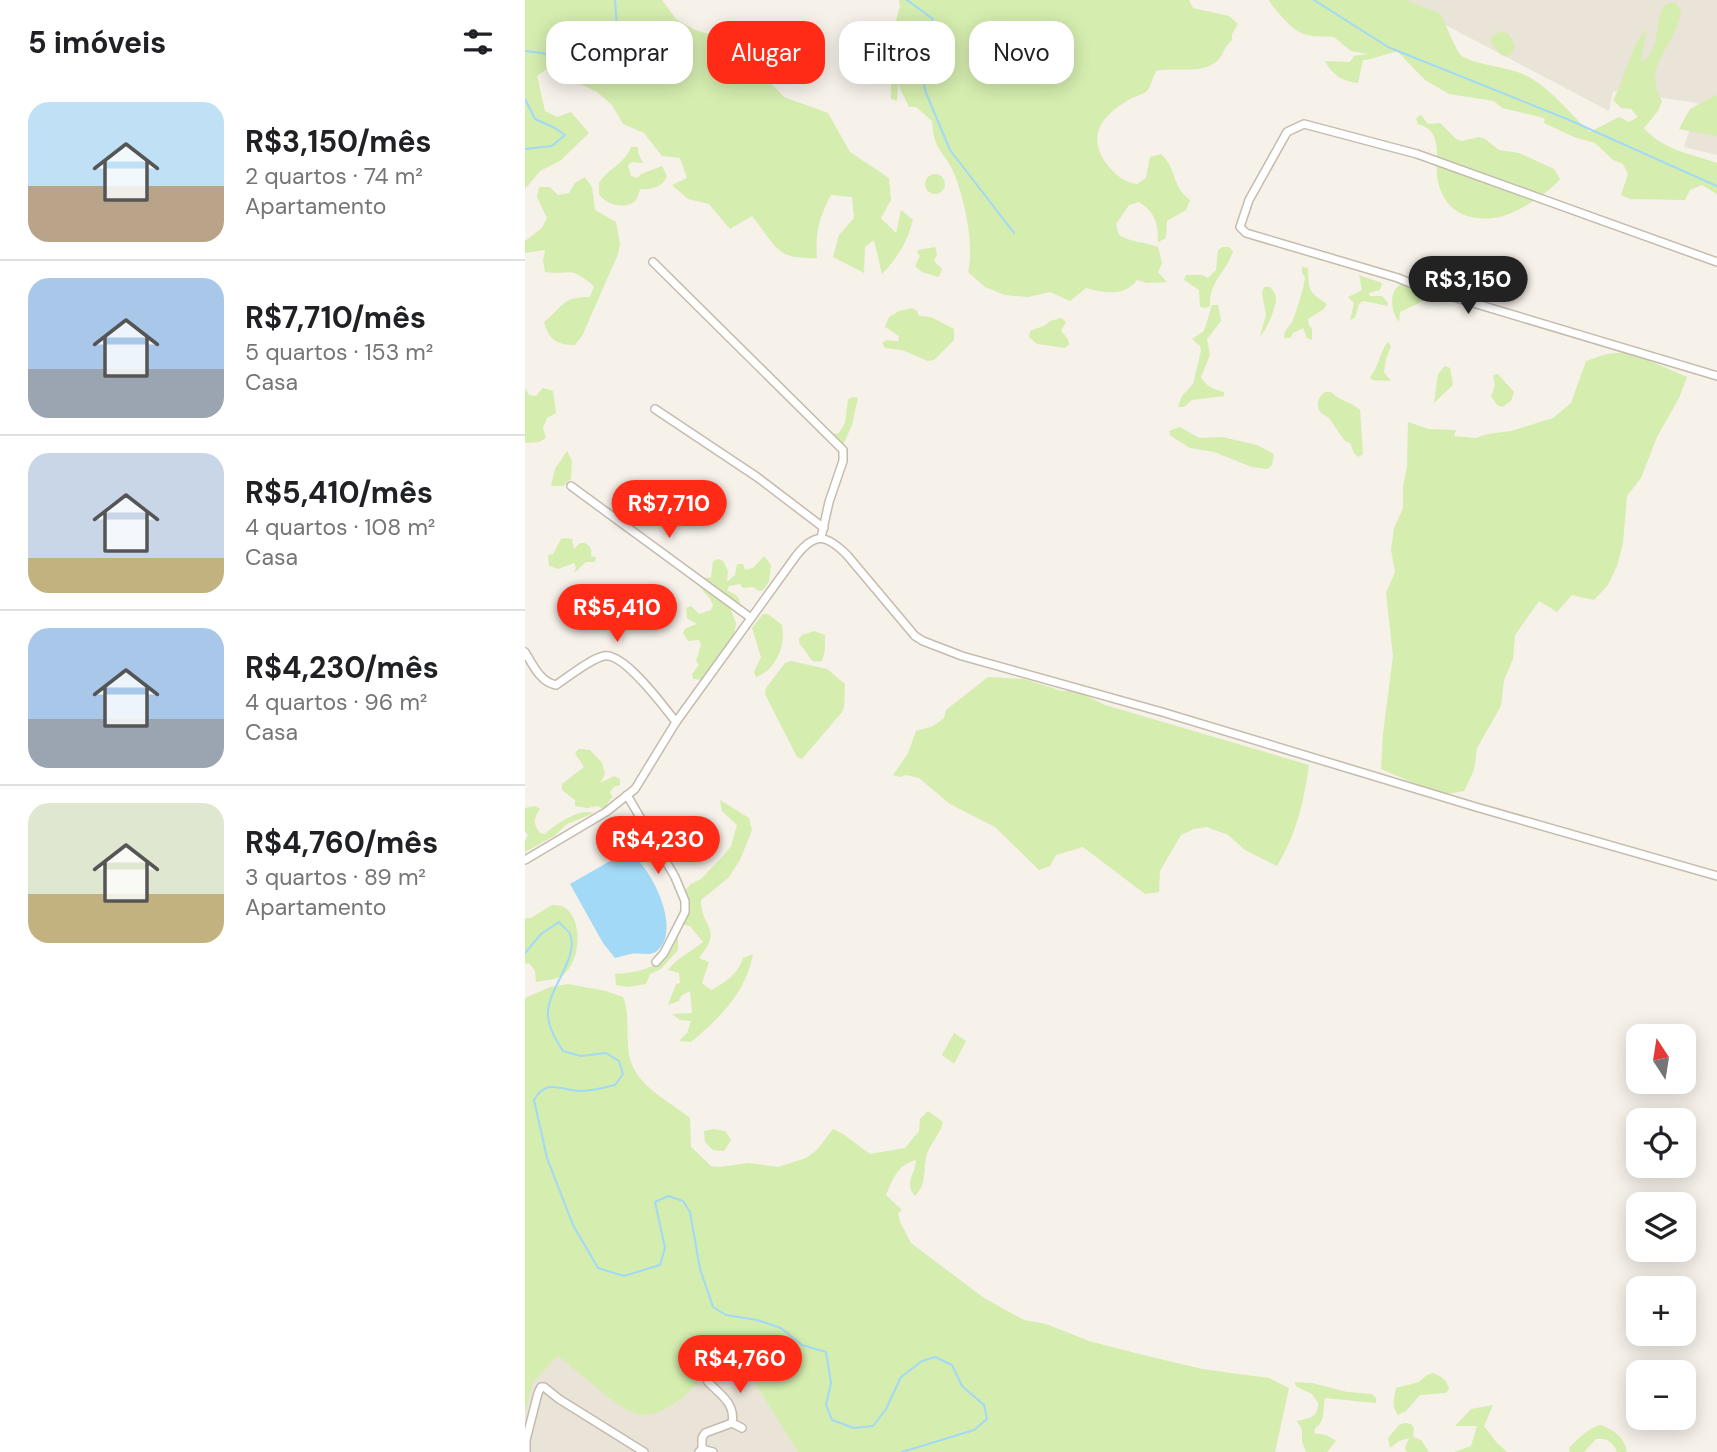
<!DOCTYPE html>
<html lang="pt">
<head>
<meta charset="utf-8">
<style>
  body { margin:0; font-family:"DM Sans",sans-serif; background:#f6f6f6; color:#202124; height:100vh; display:flex; flex-direction:column; font-size:26px; white-space:nowrap }
  * { box-sizing:border-box; margin:0 }
  p { font-size:23px; color:#757577 }
  .icon { flex:none; width:38px; height:38px; fill:none; stroke:currentColor; stroke-width:2; stroke-linecap:round; stroke-linejoin:round }
  .map { position:relative; flex:1; overflow:hidden }
  .panel { display:flex; flex-direction:column; background:#fff; width:525px }
  .panel>* { flex:none }
  .top-card { position:absolute; left:21px; top:21px; width:665px; height:63px; display:flex; gap:14px }
  .needle { width:46px; rotate:348deg }
  .tools { position:absolute; left:1101px; top:1024px; display:grid; gap:14px }
  .tools a { display:grid; place-items:center; width:70px; height:70px; border-radius:14px; background:#fff; box-shadow:0 4px 18px #0003; font-size:35px }
  .price { position:absolute; translate:-50% -60px; padding:0 16px; border-radius:24px; background:#ff2b17; color:#fff; font-size:23px; line-height:46px; filter:drop-shadow(0 2px 4px #0008) }
  .price::after { content:''; position:absolute; left:50%; top:42px; width:21px; height:16px; margin-left:-10px; background:inherit; clip-path:polygon(0 0,100% 0,50% 100%) }
  .price.active { background:#222; color:#fff }
  ul { padding:0; list-style:none }
  li { display:flex; align-items:center; gap:21px; height:175px; padding:0 28px }
  li+li { border-top:2px solid #e0e0e0 }
  li span { display:grid; place-items:center; flex:none; width:196px; height:140px; border-radius:21px; color:#555 }
  li>.icon { margin-inline-start:auto }
  span .icon { width:84px; height:84px; fill:#fffc; stroke-width:1 }
  li b { font-size:30px }
  h2 { display:flex; justify-content:space-between; align-items:center; height:84px; padding:0 28px; font-size:30px }
  .chip { padding:0 24px; border-radius:21px; background:#fff; box-shadow:0 4px 18px #0003; font-size:24px; line-height:63px }
  .chip.active { background:#ff2b17; color:#fff }
  main { display:flex; flex:1; min-height:0 }
  .map>svg:first-child { display:block }
  .residential { fill:#eae3d7 }
  .green { fill:#d5edaf }
  .water { fill:#a2d9f6 }
  .lines { fill:none; stroke-linecap:round; stroke-linejoin:round }
  .stream { stroke:#a2d9f6; stroke-width:2 }
  .minor-casing { stroke:#c5bbae; stroke-width:10 }
  .minor { stroke:#fff; stroke-width:7 }
</style>
</head>
<body>
<main>
<section class="panel">
<h2>5 imóveis<svg class="icon" aria-label="filters" viewBox="0 0 24 24"><path d="M4 7h16M4 17h16"/><circle cx="9" cy="7" r="2"/><circle cx="15" cy="17" r="2"/></svg></h2>
<ul>
<li><span style="background:linear-gradient(#bfe0f5 60%,#b9a48a 0)"><svg class="icon" aria-label="home" viewBox="0 0 24 24"><path d="M3 11l9-7 9 7M6 9v11h12V9"/></svg></span><div><b>R$3,150/mês</b><p>2 quartos · 74 m²</p><p>Apartamento</p></div></li>
<li><span style="background:linear-gradient(#a9c7e8 65%,#9aa5b1 0)"><svg class="icon" aria-label="home" viewBox="0 0 24 24"><path d="M3 11l9-7 9 7M6 9v11h12V9"/></svg></span><div><b>R$7,710/mês</b><p>5 quartos · 153 m²</p><p>Casa</p></div></li>
<li><span style="background:linear-gradient(#c9d6e8 75%,#c2b280 0)"><svg class="icon" aria-label="home" viewBox="0 0 24 24"><path d="M3 11l9-7 9 7M6 9v11h12V9"/></svg></span><div><b>R$5,410/mês</b><p>4 quartos · 108 m²</p><p>Casa</p></div></li>
<li><span style="background:linear-gradient(#a9c7e8 65%,#9aa5b1 0)"><svg class="icon" aria-label="home" viewBox="0 0 24 24"><path d="M3 11l9-7 9 7M6 9v11h12V9"/></svg></span><div><b>R$4,230/mês</b><p>4 quartos · 96 m²</p><p>Casa</p></div></li>
<li><span style="background:linear-gradient(#dfe7d0 65%,#c2b280 0)"><svg class="icon" aria-label="home" viewBox="0 0 24 24"><path d="M3 11l9-7 9 7M6 9v11h12V9"/></svg></span><div><b>R$4,760/mês</b><p>3 quartos · 89 m²</p><p>Apartamento</p></div></li>
</ul>
</section>
<div class="map">
<svg width="1192" height="1452" viewBox="0 0 1192 1452">
  <rect width="100%" height="100%" fill="#f6f1e9"/>
  <!-- residential -->
  <g class="residential">
    <polygon points="873,0 1192,0 1192,155 1159,147 1173,103 1088,91 1084,111"/>
    <polygon points="0,1172 53,1372 110,1414 120,1415 138,1409 161,1395 187,1364 196,1362 216,1365 223,1372 273,1452 0,1452"/>
  </g>
  <!-- green -->
  <g class="green">
    <path d="M0,0H137L151,19L170,30L193,37L209,52L228,64L259,97L303,113L325,152L364,178L366,200L356,218L371,233L376,210L388,220C382,243 373,257 357,274L349,240L340,247L339,273L308,257L314,235L329,218L327,197L306,195C294,217 290,233 292,258C249,260 251,245 227,216L205,229L184,204L163,199L147,185L162,178L155,158L137,156L119,133L98,124L87,105L72,92L49,81L39,64H29L12,76L20,111L32,117L46,112L64,133L35,161L15,171L0,189Z"/>
    <path d="M374,0H664L668,8L704,16L713,24L707,34V40C698,48 699,53 694,59C679,76 649,66 631,71C628,76 626,87 622,91C617,95 607,97 602,101C576,116 562,137 581,163C590,175 599,182 612,184L621,178L625,157L636,154C652,168 646,186 665,200L661,210L642,221L641,238L633,242C633,223 630,212 614,202L604,205L591,224L594,235C605,242 619,242 633,247L637,263L633,272L642,282L622,283L612,280C599,297 580,293 561,288L545,301L525,292L503,297L480,295L460,287L443,272C450,246 439,196 428,171C424,161 414,151 411,143C408,136 408,128 407,121L391,107H384L373,84L372,101L366,99V74L370,51L369,28L375,6Z"/>
    <path d="M744,0H880L915,13C921,24 930,50 937,56C947,64 984,67 1000,75C1026,88 1043,112 1065,132L1094,117L1104,122L1113,117L1106,109L1096,108L1088,100C1101,78 1103,49 1122,29L1116,62C1137,50 1128,25 1139,5L1150,2L1156,11C1151,48 1116,63 1137,101L1133,111L1119,128C1138,150 1166,154 1192,163V194L1177,185L1165,190L1160,200L1105,199L1096,195L1103,174L1098,164L1088,160L1070,143L1049,137L1019,123L1020,119L1015,117L977,108L969,101L924,94L900,80L873,52C860,53 851,59 838,60L833,83C818,82 807,75 800,61L825,62L829,56L843,54L826,51L809,37C784,36 776,38 758,18C753,12 747,7 744,0Z"/>
    <path d="M977,31L983,34C990,42 993,51 982,57L976,55L966,42L967,36Z"/>
    <polygon points="1192,95 1192,136 1154,129 1165,109"/>
    <path d="M896,115L903,124L915,123L931,139L937,141L954,137L960,139L974,150L994,153L1029,169L1035,179C1024,193 992,213 975,217C943,223 916,211 912,175C911,163 914,148 909,137C906,129 901,127 893,124L891,118Z"/>
    <path d="M106,147H113V153L118,163L107,162L103,165L106,176L112,178L116,174L137,166L142,176C138,187 126,190 115,189C115,191 111,200 111,200C102,211 79,204 74,194V183C82,169 100,164 106,147Z"/>
    <circle cx="410" cy="184" r="10"/>
    <path d="M60,177L67,187L70,210L91,222L95,244L93,254L57,336L50,345C32,345 24,340 19,322C39,307 35,297 65,297L69,286C42,264 49,276 20,272L18,261L20,250L0,253V241L17,228L22,218L12,197L14,187H25L33,195L44,193L50,183Z"/>
    <polygon points="410,247 412,254 409,261 417,269 414,277 397,272 390,266 395,256 392,252 393,250"/>
    <path d="M698,247H704L708,251C702,272 684,280 685,306L681,308L675,307L674,290L659,280L661,275H677L683,278L691,270L693,250Z"/>
    <path d="M777,267L783,268C784,290 782,291 802,304L799,309L783,319L784,325L787,329V340L782,338L778,328L768,333L765,338H759C759,327 767,326 769,317C773,306 779,288 780,277L777,273Z"/>
    <polygon points="834,275 857,283 855,290 844,293 845,296 857,296 863,303 863,306 838,301 834,304 830,318 825,320 829,303 823,297 837,290"/>
    <path d="M876,284L896,290L903,296L900,300L875,312L874,322C866,311 863,292 876,284Z"/>
    <path d="M739,287H745C748,291 750,292 751,298C752,305 741,332 735,336L741,315L737,293Z"/>
    <path d="M687,305H693L696,321L682,339L685,355L676,377C680,386 690,390 699,392V396L667,400L659,407H653L657,396L668,384L676,351L675,346L667,339L679,331Z"/>
    <polygon points="387,308 392,311 394,316 406,317 429,329 429,340 409,360 403,361 377,350 360,348 357,343 361,340 373,341 374,336 360,327 364,317 374,311"/>
    <path d="M536,318L541,322L536,331L543,339L544,344L540,348L512,344L504,337L505,331C512,327 519,328 525,321Z"/>
    <path d="M863,342L866,346L861,359L859,372L866,381L847,380L845,377C854,367 855,350 863,342Z"/>
    <polygon points="1104,352 1162,377 1154,398 1132,437 1116,478 1102,496 1098,543 1092,566 1083,585 1069,600 1047,595 1032,612 1014,601 990,635 988,659 979,680 976,706 952,748 949,770 939,791 917,795 856,769 858,734 868,656 861,593 870,572 866,550 869,528 878,508 878,487 882,466 883,422 904,429 931,430 929,436 951,438 963,434 986,431 1028,418 1046,403 1061,361 1081,354"/>
    <polygon points="920,366 925,368 928,385 909,403 913,374"/>
    <polygon points="973,374 989,392 986,401 977,407 972,405 966,396 970,386 968,375"/>
    <polygon points="0,388 4,395 11,396 18,388 28,391 31,413 22,418 18,428 21,438 14,442 0,443"/>
    <path d="M800,392H806C816,402 825,401 835,410L838,454L833,457L829,453L825,443L820,441L804,418L795,412C791,404 793,397 800,392Z"/>
    <polygon points="327,397 333,398 327,425 318,445 294,420 309,434 314,433 320,423 323,400"/>
    <polygon points="655,427 674,438 697,437 732,445 749,454 747,465 743,469 727,467 689,452 665,448 646,436 644,431"/>
    <polygon points="42,451 47,461 46,479 38,486 26,486 30,469"/>
    <path d="M41,538L47,539L49,549L55,543H60C66,547 67,549 66,556L71,557L70,562H61L49,573L51,567L49,563L33,569L24,566L23,555L28,554L36,539Z"/>
    <path d="M239,556L246,565L244,582L237,591L232,590L229,587L218,588L215,584L204,586L202,590C209,595 215,594 215,605L205,608L211,623L209,635L179,680L168,679L167,674L174,665L171,661L176,645L174,640L163,641L158,633L161,628L172,624L162,618L161,608L166,606L174,614L186,610L188,605C185,595 176,592 173,582L175,577L186,578L188,561L193,559L198,561L203,571L202,582L210,575L212,564H218L220,570L228,568Z"/>
    <path d="M238,614H243L257,625C261,646 251,670 231,677L229,672L236,657L227,628Z"/>
    <path d="M289,631L300,635V650L297,661C287,663 286,660 281,652C278,646 274,647 274,639L277,635Z"/>
    <polygon points="266,661 302,669 320,684 319,707 317,712 277,759 272,757 240,694 241,688 260,663"/>
    <path d="M463,677L499,679L537,691H552L580,705L784,765C779,801 771,835 752,866L720,850L703,835L682,827L669,829L656,835L635,871L634,892L620,894L558,847L531,855L525,866L514,870L470,827L425,804L394,778L381,775L376,777L368,775L383,753L391,731L408,726L419,718L421,710Z"/>
    <polygon points="54,749 65,750 77,763 80,774 75,783 89,776 95,779 95,785 89,787 85,792 88,798 86,798 79,809 73,806 62,808 50,806 50,800 37,790 37,784 59,767 50,753"/>
    <path d="M195,800L224,818L227,830L215,860L203,878L176,900C176,929 199,927 174,958L184,962L177,983L186,990C200,983 213,974 218,958L228,954C221,992 195,1018 166,1042L154,1041L162,1033L166,1021L155,1020L147,1014L167,1013L165,991L156,996L154,1001L143,1005L151,984L155,983L154,973L143,970C153,957 166,952 178,942L165,926L155,924L159,892L166,884L176,879L199,855L206,846L212,825L197,811Z"/>
    <path d="M10,806L15,809C8,819 8,824 15,833L20,834C31,824 54,808 69,813L42,824L29,836L0,852V840L3,835L0,831V808Z"/>
    <path d="M27,905C58,902 60,958 38,975C30,980 21,980 11,982L10,971L4,963L0,964V918H6Z"/>
    <path d="M153,933V950L136,969L125,974L121,984L102,987L91,985L90,974C111,973 135,968 147,949C150,944 151,938 153,933Z"/>
    <path d="M43,984L81,991L98,997C104,1012 102,1030 103,1046C104,1083 140,1098 165,1118L166,1147L186,1166L195,1167L224,1163L253,1167L281,1158L292,1150L308,1129L318,1134L345,1154L380,1148L394,1131L395,1119L403,1111L418,1122C415,1136 403,1145 401,1158C398,1172 402,1184 390,1196C378,1183 391,1173 391,1160C372,1165 368,1179 361,1195L377,1210L373,1213L375,1222L386,1243L459,1298L499,1320L521,1324L564,1341L610,1353L677,1369L744,1378L764,1388L750,1452H273L223,1372C193,1346 182,1372 164,1392C153,1403 127,1419 111,1414C92,1408 51,1369 33,1356L8,1382L0,1413V998L25,987Z"/>
    <polygon points="429,1033 441,1041 429,1064 417,1055"/>
    <polygon points="189,1129 200,1131 206,1140 199,1151 188,1150 180,1142 179,1131"/>
    <path d="M908,1373C916,1376 922,1380 924,1389L921,1393L895,1395L881,1411L873,1415C866,1406 869,1398 871,1388L894,1382L902,1375Z"/>
    <path d="M769,1382L787,1383L822,1392L847,1394L851,1398V1403L800,1398C797,1410 801,1422 790,1428L789,1433L801,1435L811,1441L802,1452H781L777,1442V1430L772,1421C785,1418 793,1418 793,1403L787,1394L772,1387Z"/>
    <polygon points="968,1405 959,1426 972,1443 982,1452 929,1452 946,1446 952,1426 930,1426 946,1409"/>
    <polygon points="880,1423 886,1424 889,1428 888,1437 896,1440 904,1452 882,1452 880,1448 884,1438 874,1441 865,1448 863,1438 874,1425"/>
    <path d="M1076,1425C1089,1430 1100,1438 1102,1452H1092C1088,1442 1082,1438 1071,1439L1059,1452H1045L1044,1448C1052,1440 1064,1427 1076,1425Z"/>
  </g>
  <!-- water -->
  <path class="water" d="M105,853C126,867 158,930 132,951C124,957 116,952 106,954C100,955 95,957 90,958L78,943L45,884L92,857Z"/>
  <g class="lines">
    <!-- stream -->
    <g class="stream">
      <polyline points="382,0 408,19 389,45 401,93 425,150 489,233"/>
      <polyline points="789,0 863,47 1042,119 1192,186"/>
      <polyline points="0,51 18,53 61,72 85,74 93,41 90,0"/>
      <polyline points="0,99 10,119 30,128 40,135 27,146 0,149"/>
      <path d="M0,953L16,934L34,922C37,926 43,930 45,934C55,959 20,991 23,1017C25,1031 31,1040 38,1051L56,1056L81,1053L94,1061L98,1074L90,1085C78,1088 68,1091 55,1091C35,1090 22,1078 9,1100L22,1158L48,1225L73,1268L99,1276L135,1265L140,1248L130,1202L143,1196L158,1201L165,1212L175,1269L188,1307L201,1315L232,1320L256,1328L277,1345L301,1352L306,1383L301,1405L307,1420L329,1428L348,1426L361,1409L376,1377L397,1361L410,1357L427,1365L437,1386L459,1405L462,1419L449,1430L377,1452"/>
    </g>
    <!-- minor casing -->
    <g class="minor-casing">
      <g id="minor">
        <polyline points="128,262 318,450 318,461 304,502 296,538"/>
        <polyline points="1192,262 892,154 779,124 762,132 724,200 715,227 721,233 873,278 895,287 1192,376"/>
        <polyline points="130,409 232,477 299,528"/>
        <polyline points="46,486 226,618"/>
        <path d="M0,652C8,665 15,682 31,685C43,677 65,659 79,656C99,652 139,707 151,722"/>
        <polyline points="102,795 150,877 160,901 160,912 139,953 131,962"/>
        <path d="M0,860L81,812L110,789L151,722L271,556C290,532 301,534 322,555L390,636L398,641L437,656L637,712L951,807L1192,876"/>
        <path d="M183,1382C195,1394 211,1404 207,1423"/>
        <polyline points="177,1449 188,1452"/>
        <polyline points="1,1452 1,1440 13,1393 16,1387 19,1387 34,1399 119,1452"/>
        <polyline points="174,1452 177,1449 177,1438 180,1433 207,1423 217,1428"/>
      </g>
    </g>
    <!-- minor -->
    <use href="#minor" class="minor"/>
  </g>
</svg>
<div class="tools">
<a><svg class="needle" viewBox="-14 -14 28 28"><path d="M0-13l5 13h-10z" fill="#e53935"/><path d="M0 13l5-13h-10z" fill="#757577"/></svg></a>
<a><svg class="icon" aria-label="locate" viewBox="0 0 24 24"><circle cx="12" cy="12" r="6"/><path d="M12 2v4M12 18v4M2 12h4M18 12h4"/></svg></a>
<a><svg class="icon" aria-label="layers" viewBox="0 0 24 24"><path d="M12 4l9 5-9 5-9-5zM3 14l9 5 9-5"/></svg></a>
<a>+</a>
<a>−</a>
</div>
<b class="price active" style="left:943px;top:316px">R$3,150</b>
<b class="price" style="left:144px;top:540px">R$7,710</b>
<b class="price" style="left:92px;top:644px">R$5,410</b>
<b class="price" style="left:133px;top:876px">R$4,230</b>
<b class="price" style="left:215px;top:1395px">R$4,760</b>
<div class="top-card">
<a class="chip">Comprar</a>
<a class="chip active">Alugar</a>
<a class="chip">Filtros</a>
<a class="chip">Novo</a>
</div>
</div>
</main>
</body>
</html>
